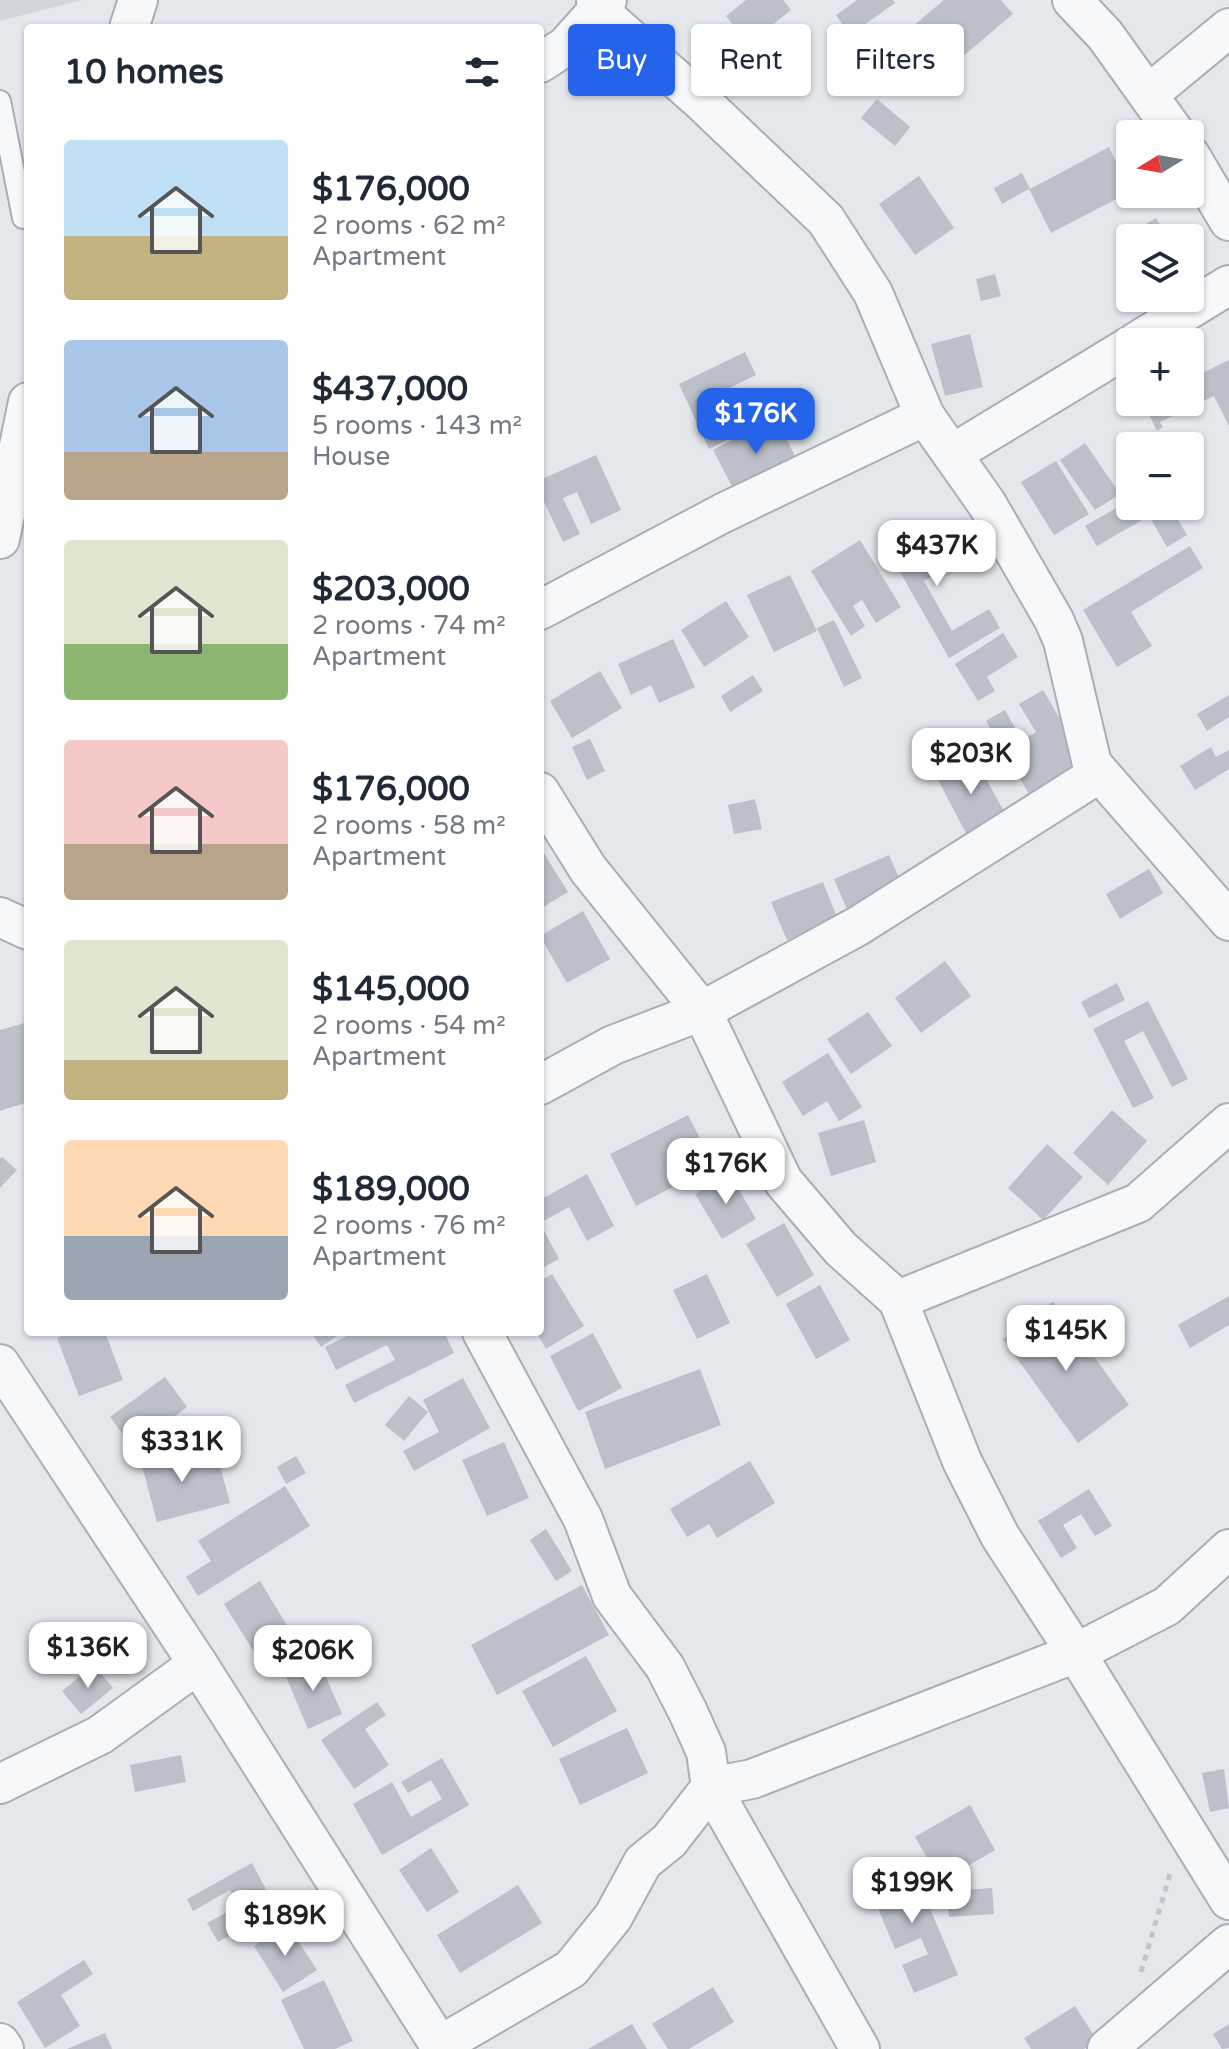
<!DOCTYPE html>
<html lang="en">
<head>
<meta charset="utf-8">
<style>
  body { margin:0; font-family:"Varela Round",sans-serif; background:#f6f6f7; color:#1f2937; height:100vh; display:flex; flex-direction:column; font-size:30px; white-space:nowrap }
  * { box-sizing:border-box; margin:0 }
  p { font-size:26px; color:#747a83 }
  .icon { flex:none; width:44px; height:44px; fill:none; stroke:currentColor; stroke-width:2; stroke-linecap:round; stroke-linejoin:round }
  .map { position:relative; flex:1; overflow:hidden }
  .drawer { position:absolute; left:24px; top:24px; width:520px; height:1312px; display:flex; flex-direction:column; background:#fff; border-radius:8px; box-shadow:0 2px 6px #0004 }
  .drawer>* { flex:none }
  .top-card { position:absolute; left:568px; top:24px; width:540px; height:72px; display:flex; gap:16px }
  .needle { width:52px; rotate:259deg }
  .controls { position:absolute; left:1116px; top:120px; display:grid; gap:16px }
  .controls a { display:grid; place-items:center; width:88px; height:88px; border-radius:8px; background:#fff; box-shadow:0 2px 6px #0004; font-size:40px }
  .price { position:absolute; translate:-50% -68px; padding:0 18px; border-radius:16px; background:#fff; color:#222; font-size:26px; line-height:52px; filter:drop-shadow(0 2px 4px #0008) }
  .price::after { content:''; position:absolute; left:50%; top:48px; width:24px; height:18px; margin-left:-12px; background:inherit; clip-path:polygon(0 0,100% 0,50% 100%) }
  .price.current { background:#2563eb; color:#fff }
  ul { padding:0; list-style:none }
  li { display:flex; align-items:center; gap:24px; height:200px; padding:0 40px }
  li span { display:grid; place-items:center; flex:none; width:224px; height:160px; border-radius:8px; color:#555 }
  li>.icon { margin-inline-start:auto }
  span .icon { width:96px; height:96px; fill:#fffc; stroke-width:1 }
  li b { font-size:34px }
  h2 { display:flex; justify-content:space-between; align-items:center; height:96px; padding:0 40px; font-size:34px }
  .tag { padding:0 28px; border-radius:8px; background:#fff; box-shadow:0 2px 6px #0004; font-size:28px; line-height:72px }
  .tag.current { background:#2563eb; color:#fff }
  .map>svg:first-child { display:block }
  .built { fill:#d2d6de }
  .building { fill:#bbc0ca }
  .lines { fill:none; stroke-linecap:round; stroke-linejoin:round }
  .service-casing { stroke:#a9aeb7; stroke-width:24 }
  .minor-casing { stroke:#a9aeb7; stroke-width:42 }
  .path { stroke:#c2c5cb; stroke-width:5; stroke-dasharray:6 6; stroke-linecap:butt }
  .service { stroke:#f7f8fa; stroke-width:20 }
  .minor { stroke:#f7f8fa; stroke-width:38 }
</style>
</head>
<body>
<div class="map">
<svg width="1229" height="2049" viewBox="0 0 1229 2049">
  <rect width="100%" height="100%" fill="#e4e7ec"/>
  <!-- built -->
  <polygon class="built" points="0,0 82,0 0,21"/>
  <!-- building -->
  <g class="building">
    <polygon points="746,0 783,0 791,10 748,44 726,16"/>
    <polygon points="857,0 893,0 895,3 850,35 836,15"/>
    <polygon points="944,0 1001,0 1013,14 929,85 910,63 918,56 901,36"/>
    <polygon points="877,99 910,127 895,146 861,118"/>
    <polygon points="1109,147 1130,192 1051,233 1029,189 1002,204 994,188 1022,173 1030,189"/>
    <polygon points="919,176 954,228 915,255 879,204"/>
    <polygon points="1156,218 1168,238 1129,238 1128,235"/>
    <polygon points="995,274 1001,296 981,301 976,279"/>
    <polygon points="970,334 983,387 945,396 931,344"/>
    <polygon points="745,352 756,375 711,397 731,438 709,449 679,384"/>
    <polygon points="1229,360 1229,426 1214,396 1160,422 1163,427 1157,431 1143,402 1190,402 1190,379"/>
    <polygon points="776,418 798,462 736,494 713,450"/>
    <polygon points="1085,443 1120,494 1095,510 1060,460"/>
    <polygon points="596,455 621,510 591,524 577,492 563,498 580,534 563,542 540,493 540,480"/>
    <polygon points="1056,461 1089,514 1054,535 1021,482"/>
    <polygon points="1130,500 1130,506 1170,506 1187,535 1167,547 1149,516 1097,546 1085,526"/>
    <polygon points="937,523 959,561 924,581 952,631 989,609 1000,628 949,658 888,551"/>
    <polygon points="860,540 901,607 876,623 862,600 853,606 865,626 851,636 811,571"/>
    <polygon points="1190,546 1203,568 1131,612 1152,646 1117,667 1083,610"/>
    <polygon points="790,575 817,631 774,652 747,595"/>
    <polygon points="726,601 749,637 704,667 681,630"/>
    <polygon points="834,620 862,678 844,687 817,628"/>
    <polygon points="1003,633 1018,657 987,677 995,691 978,701 955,664"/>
    <polygon points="673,639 695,687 659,703 651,685 631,695 618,664"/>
    <polygon points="600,671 622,708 572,738 550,701"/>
    <polygon points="753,675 763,691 730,712 721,696"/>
    <polygon points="1043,690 1089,768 1033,801 986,721 1005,710 1022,740 1036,732 1019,704"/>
    <polygon points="1229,695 1229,717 1207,731 1197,714"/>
    <polygon points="590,739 605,771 587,780 572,747"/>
    <polygon points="1211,747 1216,757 1229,750 1229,769 1195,790 1180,766"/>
    <polygon points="973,755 1007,817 968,837 936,776"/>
    <polygon points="755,799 762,829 734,834 728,805"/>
    <polygon points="540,847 568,892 540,909"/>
    <polygon points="889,855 905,891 850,916 834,879"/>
    <polygon points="1149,869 1163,893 1120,919 1106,894"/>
    <polygon points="823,882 838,920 787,940 771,902"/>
    <polygon points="583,911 610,959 567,983 540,936"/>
    <polygon points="945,961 971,996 921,1033 895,998"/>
    <polygon points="1117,983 1125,1000 1089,1018 1081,1002"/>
    <polygon points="1148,1001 1188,1079 1172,1087 1143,1031 1124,1041 1154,1098 1133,1108 1093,1029"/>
    <polygon points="868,1012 892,1046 851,1074 827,1039"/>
    <polygon points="28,1022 28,1073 24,1075 28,1086 28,1102 0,1111 0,1030"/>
    <polygon points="828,1053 862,1107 839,1121 827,1101 803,1116 782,1082"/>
    <polygon points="1112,1110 1147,1141 1108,1185 1073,1153"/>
    <polygon points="688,1115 714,1166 636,1206 610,1154"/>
    <polygon points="864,1120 876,1162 831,1176 818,1133"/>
    <polygon points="1047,1144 1083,1177 1043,1220 1008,1188"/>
    <polygon points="2,1157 17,1170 0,1188 0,1159"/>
    <polygon points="729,1173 756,1219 722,1239 695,1194"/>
    <polygon points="587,1174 614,1226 587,1241 569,1207 540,1223 559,1259 540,1269 540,1200"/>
    <polygon points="784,1223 814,1275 777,1297 746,1244"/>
    <polygon points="552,1274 584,1326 546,1349 536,1332 540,1332 540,1281"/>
    <polygon points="707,1274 730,1323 697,1339 673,1290"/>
    <polygon points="820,1285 850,1340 816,1359 786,1304"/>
    <polygon points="1229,1296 1229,1325 1190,1348 1178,1325"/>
    <polygon points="1053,1302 1070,1326 1048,1342 1051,1347 1075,1330 1129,1405 1078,1443 1003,1339"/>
    <polygon points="73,1332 105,1332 123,1380 79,1396 57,1338"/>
    <polygon points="311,1332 343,1332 321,1347"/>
    <polygon points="355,1332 444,1332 454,1353 354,1403 345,1385 395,1360 387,1345 336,1370 325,1347"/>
    <polygon points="593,1333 622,1388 578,1411 550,1356"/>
    <polygon points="700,1369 721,1425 605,1469 585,1412"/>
    <polygon points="165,1377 187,1407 133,1448 110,1417"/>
    <polygon points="463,1378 490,1428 414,1471 403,1451 439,1432 423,1400"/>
    <polygon points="409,1396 428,1412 404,1441 385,1425"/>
    <polygon points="504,1442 529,1498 487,1516 462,1460"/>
    <polygon points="190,1445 196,1468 219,1462 230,1503 157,1522 140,1458"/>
    <polygon points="296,1456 306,1473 286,1484 277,1467"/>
    <polygon points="750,1461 775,1503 717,1538 709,1524 687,1537 670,1509"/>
    <polygon points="285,1486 310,1526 198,1596 186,1577 211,1561 198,1541"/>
    <polygon points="1089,1489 1112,1526 1095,1536 1081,1514 1063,1525 1077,1548 1061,1558 1038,1521"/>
    <polygon points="546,1529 572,1571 556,1581 530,1540"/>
    <polygon points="260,1581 291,1632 256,1655 224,1604"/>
    <polygon points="582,1585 609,1635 497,1695 471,1645"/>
    <polygon points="586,1656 617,1711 553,1747 522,1691"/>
    <polygon points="318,1658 342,1714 308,1729 284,1672"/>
    <polygon points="94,1665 113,1688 81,1714 62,1691"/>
    <polygon points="377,1702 386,1715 365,1729 389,1765 354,1789 321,1740"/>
    <polygon points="627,1728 648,1773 580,1805 559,1759"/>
    <polygon points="181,1755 186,1782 135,1792 130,1765"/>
    <polygon points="442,1758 469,1805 382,1855 353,1804 392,1782 411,1817 442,1799 431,1780 408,1793 401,1782"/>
    <polygon points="1224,1769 1229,1808 1210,1812 1202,1773"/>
    <polygon points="970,1805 995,1850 941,1882 915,1837"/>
    <polygon points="431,1848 459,1892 427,1912 399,1870"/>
    <polygon points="910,1861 958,1975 914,1993 902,1965 928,1954 921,1938 895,1949 866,1879"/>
    <polygon points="252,1863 277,1910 218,1942 207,1923 239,1906 230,1890 193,1911 187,1899"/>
    <polygon points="518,1885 542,1923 460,1973 437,1935"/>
    <polygon points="992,1888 994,1914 949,1917 947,1891"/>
    <polygon points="287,1924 317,1970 283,1992 254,1946"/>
    <polygon points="84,1960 93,1974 61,1995 80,2026 45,2048 17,2002"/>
    <polygon points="324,1980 353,2041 335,2049 304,2049 281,2000"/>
    <polygon points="713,1987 734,2022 689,2049 668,2049 652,2024"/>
    <polygon points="1075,2006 1097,2040 1084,2049 1031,2049 1024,2038"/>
    <polygon points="632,2024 647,2049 588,2049"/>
    <polygon points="1229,2024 1229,2048 1222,2049 1213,2034"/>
    <polygon points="105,2033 112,2049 67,2049"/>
  </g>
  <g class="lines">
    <!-- service casing -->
    <g class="service-casing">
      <polyline id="service" points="0,101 23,218"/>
    </g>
    <!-- minor casing -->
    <g class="minor-casing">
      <g id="minor">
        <polyline points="1072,0 1105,35 1176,134"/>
        <polyline points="129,28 138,0"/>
        <polyline points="540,63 566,46 607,0"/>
        <polyline points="1150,93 1229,28"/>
        <polyline points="1190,155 1229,221"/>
        <polyline points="1136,342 1229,285"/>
        <polyline points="925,416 987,504 1054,620 1063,641 1092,764 1229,921"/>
        <polyline points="952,454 1130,346"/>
        <polyline points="0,539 28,402"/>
        <polyline points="540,610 723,513 925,416 873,293 826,220 701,101 599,11 596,0"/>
        <polyline points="540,792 588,869 702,1011 783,1181 841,1249 898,1300 962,1461 1000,1536 1076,1653 1229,1900"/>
        <polyline points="0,917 28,930"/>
        <polyline points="540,1085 613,1045 702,1011 858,926 1098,774"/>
        <polyline points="898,1300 1138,1203 1229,1123"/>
        <polyline points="0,1364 198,1664 442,2049"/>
        <polyline points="0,1784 100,1735 198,1664"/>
        <polyline points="0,2043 4,2049"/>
        <polyline points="439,2046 571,1969 613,1917 643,1862 669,1841 711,1787 706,1752 688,1712 665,1667 612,1596 583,1519 482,1332"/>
        <polyline points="860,2049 711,1787 752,1779 1076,1653 1167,1606 1229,1549"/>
        <polyline points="1107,2049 1229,1944"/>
      </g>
    </g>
    <!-- path -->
    <polyline class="path" points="1141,1972 1170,1874"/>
    <!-- service -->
    <use href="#service" class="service"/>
    <!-- minor -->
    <use href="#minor" class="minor"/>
  </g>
</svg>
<div class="controls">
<a><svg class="needle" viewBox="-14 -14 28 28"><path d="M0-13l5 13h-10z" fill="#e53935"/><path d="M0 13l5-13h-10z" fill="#747a83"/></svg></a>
<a><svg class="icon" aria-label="layers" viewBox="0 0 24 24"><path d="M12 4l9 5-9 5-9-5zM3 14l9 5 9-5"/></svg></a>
<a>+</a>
<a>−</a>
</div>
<b class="price current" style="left:756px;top:456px">$176K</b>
<b class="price" style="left:937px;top:588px">$437K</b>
<b class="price" style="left:971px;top:796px">$203K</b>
<b class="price" style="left:726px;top:1206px">$176K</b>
<b class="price" style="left:1066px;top:1373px">$145K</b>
<b class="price" style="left:182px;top:1484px">$331K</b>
<b class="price" style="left:88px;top:1690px">$136K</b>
<b class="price" style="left:313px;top:1693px">$206K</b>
<b class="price" style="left:912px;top:1925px">$199K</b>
<b class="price" style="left:285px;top:1958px">$189K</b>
<div class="top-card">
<a class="tag current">Buy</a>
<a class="tag">Rent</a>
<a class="tag">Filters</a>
</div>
<section class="drawer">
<h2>10 homes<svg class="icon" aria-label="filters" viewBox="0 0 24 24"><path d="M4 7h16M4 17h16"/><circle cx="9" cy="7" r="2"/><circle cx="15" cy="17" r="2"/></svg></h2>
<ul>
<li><span style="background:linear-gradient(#bfe0f5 60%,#c2b280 0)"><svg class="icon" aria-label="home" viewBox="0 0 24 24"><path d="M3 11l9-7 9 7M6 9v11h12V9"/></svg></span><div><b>$176,000</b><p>2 rooms · 62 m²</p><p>Apartment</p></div></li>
<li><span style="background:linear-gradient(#a9c7e8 70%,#b9a48a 0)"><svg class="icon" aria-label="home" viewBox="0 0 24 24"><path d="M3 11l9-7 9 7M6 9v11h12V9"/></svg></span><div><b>$437,000</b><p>5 rooms · 143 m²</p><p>House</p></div></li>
<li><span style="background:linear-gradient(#dfe7d0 65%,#8fb573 0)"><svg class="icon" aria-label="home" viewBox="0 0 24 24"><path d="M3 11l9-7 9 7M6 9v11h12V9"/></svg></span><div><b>$203,000</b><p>2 rooms · 74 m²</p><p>Apartment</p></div></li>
<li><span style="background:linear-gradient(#f6c9c9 65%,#b9a48a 0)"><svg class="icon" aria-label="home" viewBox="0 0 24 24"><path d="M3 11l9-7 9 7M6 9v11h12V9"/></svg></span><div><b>$176,000</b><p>2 rooms · 58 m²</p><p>Apartment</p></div></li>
<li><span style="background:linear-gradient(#dfe7d0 75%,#c2b280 0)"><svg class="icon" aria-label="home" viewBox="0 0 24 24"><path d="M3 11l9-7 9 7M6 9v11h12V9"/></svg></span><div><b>$145,000</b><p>2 rooms · 54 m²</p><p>Apartment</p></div></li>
<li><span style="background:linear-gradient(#ffd9b3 60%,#9aa5b1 0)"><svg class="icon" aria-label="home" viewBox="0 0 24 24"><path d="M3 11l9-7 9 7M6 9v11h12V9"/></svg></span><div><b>$189,000</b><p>2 rooms · 76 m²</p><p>Apartment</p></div></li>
</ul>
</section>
</div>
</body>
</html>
